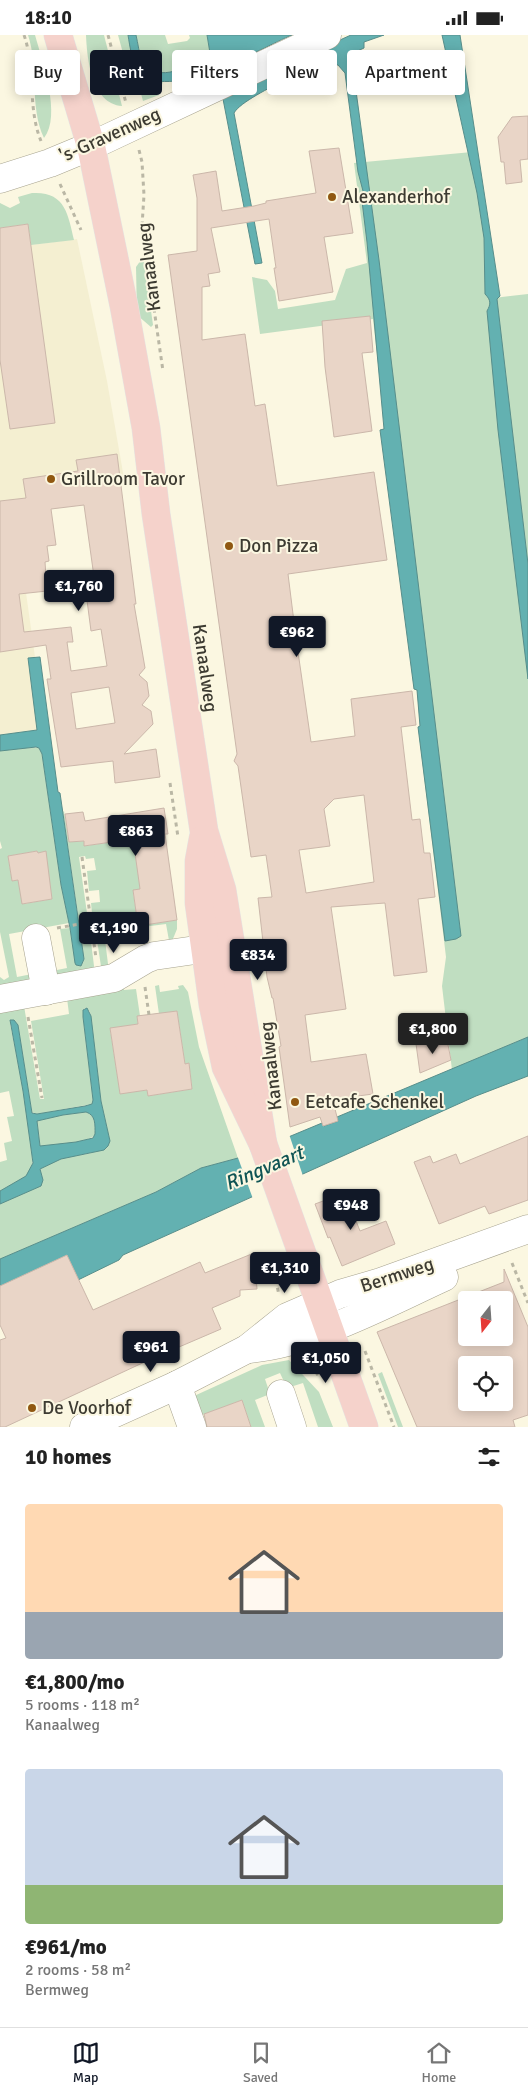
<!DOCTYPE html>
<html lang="en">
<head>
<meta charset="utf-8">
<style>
  body { margin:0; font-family:Signika,sans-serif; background:#f6f6f6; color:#222; height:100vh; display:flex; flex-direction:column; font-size:19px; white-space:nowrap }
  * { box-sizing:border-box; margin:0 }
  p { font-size:16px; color:#767676 }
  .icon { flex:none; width:28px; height:28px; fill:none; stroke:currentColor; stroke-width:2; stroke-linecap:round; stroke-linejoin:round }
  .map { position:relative; height:1392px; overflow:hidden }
  .drawer { display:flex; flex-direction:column; background:#fff; flex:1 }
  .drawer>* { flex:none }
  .banner { position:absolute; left:15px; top:15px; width:499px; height:45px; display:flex; gap:10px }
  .needle { width:32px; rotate:197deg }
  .controls { position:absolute; left:458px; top:1256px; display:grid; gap:10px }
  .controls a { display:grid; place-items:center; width:55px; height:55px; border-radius:5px; background:#fff; box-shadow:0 2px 12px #0003; font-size:25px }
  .price { position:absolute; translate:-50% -42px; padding:0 11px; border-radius:5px; background:#111827; color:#fff; font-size:16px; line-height:32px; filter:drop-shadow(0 1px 2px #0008) }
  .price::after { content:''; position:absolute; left:50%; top:30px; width:15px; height:11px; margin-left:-8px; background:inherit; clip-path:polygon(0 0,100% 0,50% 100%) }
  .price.on { background:#222; color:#fff }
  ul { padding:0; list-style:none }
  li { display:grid; align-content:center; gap:10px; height:265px; padding:0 25px }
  li span { display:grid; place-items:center; height:155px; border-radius:5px; color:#555 }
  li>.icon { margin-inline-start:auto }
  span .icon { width:90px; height:90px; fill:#fffc; stroke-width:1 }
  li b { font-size:21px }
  h2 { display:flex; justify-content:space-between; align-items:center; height:60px; padding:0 25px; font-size:21px }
  .pill { padding:0 18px; border-radius:5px; background:#fff; box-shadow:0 2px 12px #0003; font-size:18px; line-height:45px }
  .pill.on { background:#111827; color:#fff }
  .status { display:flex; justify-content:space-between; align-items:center; height:35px; padding:0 25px; background:#fff; direction:ltr }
  .status svg { height:14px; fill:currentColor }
  .menu { display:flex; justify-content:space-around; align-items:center; height:70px; border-top:1px solid #e0e0e0; background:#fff; font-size:14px; color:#767676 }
  .menu a { display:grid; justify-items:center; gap:2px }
  .menu .on { color:#111827 }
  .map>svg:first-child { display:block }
  .built { fill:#f4efd1 }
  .green { fill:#c0dec1; fill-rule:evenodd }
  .water { fill:#63b1b1; stroke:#588e8b; fill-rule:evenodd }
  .pier { fill:#fbf7e1 }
  .building { fill:#e9d5c7; stroke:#cbb7aa; fill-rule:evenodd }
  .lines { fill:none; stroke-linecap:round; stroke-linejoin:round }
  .minor-casing { stroke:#a7a38f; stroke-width:29 }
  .major-casing { stroke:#e4e4e2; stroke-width:29 }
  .path { stroke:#bab7a5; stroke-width:3; stroke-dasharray:4 4; stroke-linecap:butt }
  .minor { stroke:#fff; stroke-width:28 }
  .major { stroke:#f5d2cb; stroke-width:28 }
  .poi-dot { fill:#905811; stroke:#fbf7e1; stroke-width:2 }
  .labels { text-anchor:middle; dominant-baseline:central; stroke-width:4; stroke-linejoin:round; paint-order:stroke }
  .street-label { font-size:19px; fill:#3d3b32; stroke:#fbf7e1 }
  .poi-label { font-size:19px; fill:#3d3b32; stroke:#fbf7e1; text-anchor:start }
  .water-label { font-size:20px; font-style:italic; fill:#0f5454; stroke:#fbf7e1 }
</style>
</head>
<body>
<div class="status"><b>18:10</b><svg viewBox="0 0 49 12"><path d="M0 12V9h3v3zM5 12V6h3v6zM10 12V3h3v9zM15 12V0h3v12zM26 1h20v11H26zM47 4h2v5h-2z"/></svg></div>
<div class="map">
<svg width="528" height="1392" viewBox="0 0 528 1392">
  <rect width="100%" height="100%" fill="#fbf7e1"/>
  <!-- built -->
  <polygon class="built" points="77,204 107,346 125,449 13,465 35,622 28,624 38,695 0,700 0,214"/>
  <!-- green -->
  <g class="green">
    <path d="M28,0H35C42,25 62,81 44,103C29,71 39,33 28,0Z"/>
    <path d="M86,0H104L122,71C91,69 87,23 86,0Z"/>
    <path d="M118,0H128C133,21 137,44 163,46L159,60L143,66L140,55L132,51Z"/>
    <path d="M136,0H165L168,9L187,6L190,3L189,0H207L210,18L208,22C190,30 158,50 143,27C139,20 138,8 136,0Z"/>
    <polygon points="472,117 494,263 528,259 528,1002 452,1035 442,951 446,922 418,692 420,691 417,655 414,654 373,284 260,299 252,242 267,245 275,256 278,274 335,265 346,234 367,228 354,128"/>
    <path d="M32,158C65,156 68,179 74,205L31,210L28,189L0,193V168L10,173L20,168L18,162Z"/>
    <polygon points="141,225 144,226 153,290 151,292 137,280 136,232"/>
    <path d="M24,712L39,713L42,719L61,850L69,888L9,899L17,942L32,939L34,949L0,955V942L4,945L9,942L0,897V814L2,813L0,806V716ZM37,816L38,818L43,817L52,864L23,869L18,845L12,846L8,821Z"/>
    <polygon points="64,776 69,807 84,806 85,811 165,799 141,854 133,856 138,891 177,885 177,894 170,911 166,889 104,897 109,937 102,938 94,885 103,883 102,877 92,878 91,868 100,867 99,855 89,856 87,836 96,835 94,823 86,824 85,821 79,822 88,885 79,887 63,777"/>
    <polygon points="79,891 89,891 95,939 54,946 52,936 67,933 60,894 70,893 76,930 81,931 84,924"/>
    <path d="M159,950L160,957L179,954L178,951L183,950L188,957L199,1012L238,1123L201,1133L156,1157L0,1224V1169L43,1145L40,1136C48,1119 78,1123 94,1117C100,1115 105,1109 110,1106L101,1066L90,977L85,973L83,975V982L93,1065L92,1069L37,1079L32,1077L18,990L10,988C14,1009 38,1121 31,1134C25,1146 11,1150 0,1156V1127L7,1125L4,1108L12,1106L7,1082L14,1081L9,1056L0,1058V976L24,971L40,1064H44L31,986L69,979L67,963L124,953V955L136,954L140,981L137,982L138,989L110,994L120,1058L147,1055L148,1061L192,1054L189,1028L185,1029L177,976L159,979L155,951Z"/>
    <path d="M86,1077C96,1080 95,1091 95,1100C88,1107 51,1112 40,1111L37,1086L63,1080Z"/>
    <polygon points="289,1325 319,1357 333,1392 318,1392 303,1348 287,1353 280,1338 265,1344 270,1359 255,1365 265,1392 251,1392 242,1365 197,1382 194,1361 262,1330"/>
    <polygon points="382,1337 403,1392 398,1392 378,1339"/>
  </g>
  <!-- water -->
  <g class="water">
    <path d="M128,0H136C138,8 139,20 143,27C158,50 190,30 208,22L210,18L207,0H292C260,13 173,66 142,39C132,30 130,12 128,0Z"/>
    <polygon points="351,0 384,0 364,7 364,13 351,19 379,225 461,901 456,904 445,906 418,692 420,691 417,655 414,654 380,395 384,394 367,207 361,158 363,156 358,137 345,38 338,30 330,29 297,40 296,32 298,24"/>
    <path d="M442,0H460L500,261L497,264L528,529V644L498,395L487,276C491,269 491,265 485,259L484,203L477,158Z"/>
    <path d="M277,34L284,45C272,52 240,67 234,78L262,228L255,229L223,64V61Z"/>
    <polygon points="40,622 58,757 60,758 84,924 81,931 76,930 75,928 70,893 61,850 42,719 39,713 36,712 0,716 0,700 37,695 28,623"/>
    <path d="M87,973L91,981L101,1066L110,1106L108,1111L104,1115L61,1124L40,1134L43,1145L41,1151L0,1169V1156L26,1141L33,1128L23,1056L10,985H14L18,990L32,1078L37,1079L85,1071L92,1069L93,1065L83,982V975ZM86,1077C96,1080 95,1090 95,1099L93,1103L76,1107L40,1111L37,1086L63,1080Z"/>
    <polygon points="528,1002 528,1041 476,1061 123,1220 119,1225 0,1283 0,1224 156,1157 201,1133 238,1123 322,1088 324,1091 338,1086 337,1082"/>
  </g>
  <!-- pier -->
  <polygon class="pier" points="289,1099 303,1141 253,1164 237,1120"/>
  <!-- building -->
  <g class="building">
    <polygon points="528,81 528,124 520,125 522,147 506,149 504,127 501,127 498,102 512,82"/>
    <path d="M339,113L353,198L324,202L333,257L279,266L274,233H276L269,184L211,193L220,237L208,239L210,251L202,252V305L245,299L255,371L265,369L277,451L374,437L387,525L288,539L296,603L311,707L355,701L351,664L412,656L416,690L401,692L412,785L420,784L424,818H430L435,862L418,864L427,937L394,941L385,868L331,872L346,974L305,980L311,1027L366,1019L373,1059L343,1063L344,1070L335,1074L338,1086L323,1091L320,1082L290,1092L279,1012L281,1011L273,963H272L267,942L258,863L272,862L266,820L251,822L238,731L234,726L237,719L168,220L197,216V163L193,140L216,136L222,176L254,171L266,168V166L316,158L309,116ZM364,760L374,847L306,858L299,815L330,811L324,774L334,764Z"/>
    <polygon points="28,189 55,388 10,394 0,325 0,193"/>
    <polygon points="370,281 373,317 362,318 372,396 334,402 325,332 322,286"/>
    <path d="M117,419L136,569H134L145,633L139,640L147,647L149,661L142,670L151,676L153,689L124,719L156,714L160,742L115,748L113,726L61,732L47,644H51L46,610L0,617V466L26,463L23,444L78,436L76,425ZM84,470L95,549L85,550L91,596L101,594L107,631L71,636L67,607H73L71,592L24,597L19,559L47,556L45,527L49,526L47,511L56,510L51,474ZM109,652L115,688L76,694L71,658Z"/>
    <polygon points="164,773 168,799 165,799 177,885 138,891 133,855 140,854 133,804 84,811 84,806 69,807 65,779 83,777 85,786"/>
    <polygon points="37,816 38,818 46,816 52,864 22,869 18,845 12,846 8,821"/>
    <polygon points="177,976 185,1029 189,1028 192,1054 148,1061 147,1055 120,1059 110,993 138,989 137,981"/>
    <polygon points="447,1005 451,1025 420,1038 416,1009"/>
    <polygon points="528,1101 528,1165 489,1179 485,1171 439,1189 414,1127 430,1121 433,1128 456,1119 460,1129"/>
    <polygon points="345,1158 360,1196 386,1186 395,1209 342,1231 330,1202 328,1203 315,1169"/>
    <polygon points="254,1218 257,1254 240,1255 240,1261 212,1273 221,1294 151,1324 5,1392 0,1392 0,1305 6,1303 0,1290 0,1251 67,1220 93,1275 200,1227 205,1238"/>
    <path d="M504,1234L528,1292V1380L513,1385L515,1392H417L377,1297L504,1247ZM466,1265H504V1302H466ZM466,1330H504V1368H466Z"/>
    <polygon points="242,1365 251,1392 207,1392 204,1379"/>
  </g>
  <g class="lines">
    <!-- minor casing -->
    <g class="minor-casing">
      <g id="minor">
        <polyline points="0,144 50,128 91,111 327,0"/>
        <polyline points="36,903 46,956"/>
        <polyline points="0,964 114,943 146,924 154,921 230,910"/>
        <path d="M247,1314C312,1309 385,1269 444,1242"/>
        <polyline points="177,1350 192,1392"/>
        <polyline points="281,1359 292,1392"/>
        <polyline points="84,1392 177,1350 247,1314 287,1282 340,1259 381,1247 528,1194"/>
      </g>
    </g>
    <!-- major casing -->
    <g class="major-casing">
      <g id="major">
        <polyline points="58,0 91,111 124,271 146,393 156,479 204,796 222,855 263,1109"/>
        <polyline points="203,804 199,826 199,868 213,970 226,1032 263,1109 364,1392"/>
      </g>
    </g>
    <!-- path -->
    <g class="path">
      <path d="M24,0C36,34 27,72 41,106"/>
      <polyline points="108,0 126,68"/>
      <polyline points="139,115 142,127 144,160 142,191 163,336"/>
      <polyline points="60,149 81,195"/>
      <polyline points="170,748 178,802"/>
      <polyline points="82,822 91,887"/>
      <polyline points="57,893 91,887 96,923"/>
      <polyline points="145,952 149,980"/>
      <polyline points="28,982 42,1063"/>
      <polyline points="512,1228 528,1268"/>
      <polyline points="279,1229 277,1251 279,1260"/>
      <polyline points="365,1316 394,1392"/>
      <polyline points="306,1326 318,1340"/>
    </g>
    <!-- minor -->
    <use href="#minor" class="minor"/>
    <!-- major -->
    <use href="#major" class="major"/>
  </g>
  <!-- markers -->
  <g class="poi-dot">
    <circle cx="332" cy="162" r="5"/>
    <circle cx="51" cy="444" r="5"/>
    <circle cx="229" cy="511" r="5"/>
    <circle cx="295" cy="1067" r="5"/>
    <circle cx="32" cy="1373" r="5"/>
  </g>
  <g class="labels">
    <!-- street labels -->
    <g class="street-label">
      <text transform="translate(110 100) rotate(-24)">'s-Gravenweg</text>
      <text transform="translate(149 232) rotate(-97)">Kanaalweg</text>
      <text transform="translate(205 633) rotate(82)">Kanaalweg</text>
      <text transform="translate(271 1031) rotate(-96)">Kanaalweg</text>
      <text transform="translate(397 1240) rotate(-18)">Bermweg</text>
    </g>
    <!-- poi labels -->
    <g class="poi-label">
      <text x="342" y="162">Alexanderhof</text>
      <text x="61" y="444">Grillroom Tavor</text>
      <text x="239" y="511">Don Pizza</text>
      <text x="305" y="1067">Eetcafe Schenkel</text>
      <text x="42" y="1373">De Voorhof</text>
    </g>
    <!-- water labels -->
    <g class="water-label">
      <text transform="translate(264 1133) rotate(-23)">Ringvaart</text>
    </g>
  </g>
</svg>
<div class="controls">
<a><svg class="needle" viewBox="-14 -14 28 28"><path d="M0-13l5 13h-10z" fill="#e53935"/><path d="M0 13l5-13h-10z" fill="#767676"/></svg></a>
<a><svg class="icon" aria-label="locate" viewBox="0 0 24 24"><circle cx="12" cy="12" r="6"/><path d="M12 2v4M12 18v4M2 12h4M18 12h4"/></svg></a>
</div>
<b class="price" style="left:79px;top:577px">€1,760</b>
<b class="price" style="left:297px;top:623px">€962</b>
<b class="price" style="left:136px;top:822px">€863</b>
<b class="price" style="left:114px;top:919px">€1,190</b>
<b class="price" style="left:258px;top:946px">€834</b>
<b class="price on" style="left:433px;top:1020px">€1,800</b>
<b class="price" style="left:351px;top:1196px">€948</b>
<b class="price" style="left:285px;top:1259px">€1,310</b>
<b class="price" style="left:151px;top:1338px">€961</b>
<b class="price" style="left:326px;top:1349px">€1,050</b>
<div class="banner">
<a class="pill">Buy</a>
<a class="pill on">Rent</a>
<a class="pill">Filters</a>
<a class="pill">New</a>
<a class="pill">Apartment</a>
</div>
</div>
<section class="drawer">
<h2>10 homes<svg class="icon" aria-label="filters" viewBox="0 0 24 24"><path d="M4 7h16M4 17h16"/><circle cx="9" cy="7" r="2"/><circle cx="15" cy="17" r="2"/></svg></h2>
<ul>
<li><span style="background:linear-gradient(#ffd9b3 70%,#9aa5b1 0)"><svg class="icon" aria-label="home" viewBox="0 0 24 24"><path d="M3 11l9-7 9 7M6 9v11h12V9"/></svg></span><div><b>€1,800/mo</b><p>5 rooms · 118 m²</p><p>Kanaalweg</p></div></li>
<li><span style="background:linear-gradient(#c9d6e8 75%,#8fb573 0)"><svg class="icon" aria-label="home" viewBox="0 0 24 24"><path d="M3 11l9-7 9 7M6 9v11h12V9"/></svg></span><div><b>€961/mo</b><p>2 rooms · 58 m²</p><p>Bermweg</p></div></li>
</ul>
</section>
<nav class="menu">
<a class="on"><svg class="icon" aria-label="map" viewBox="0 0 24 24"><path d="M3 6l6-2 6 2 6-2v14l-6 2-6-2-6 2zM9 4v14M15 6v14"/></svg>Map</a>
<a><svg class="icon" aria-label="saved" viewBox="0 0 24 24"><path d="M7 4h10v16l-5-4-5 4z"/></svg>Saved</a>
<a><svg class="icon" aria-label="home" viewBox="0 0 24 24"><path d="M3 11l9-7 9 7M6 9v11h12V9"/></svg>Home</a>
</nav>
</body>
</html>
